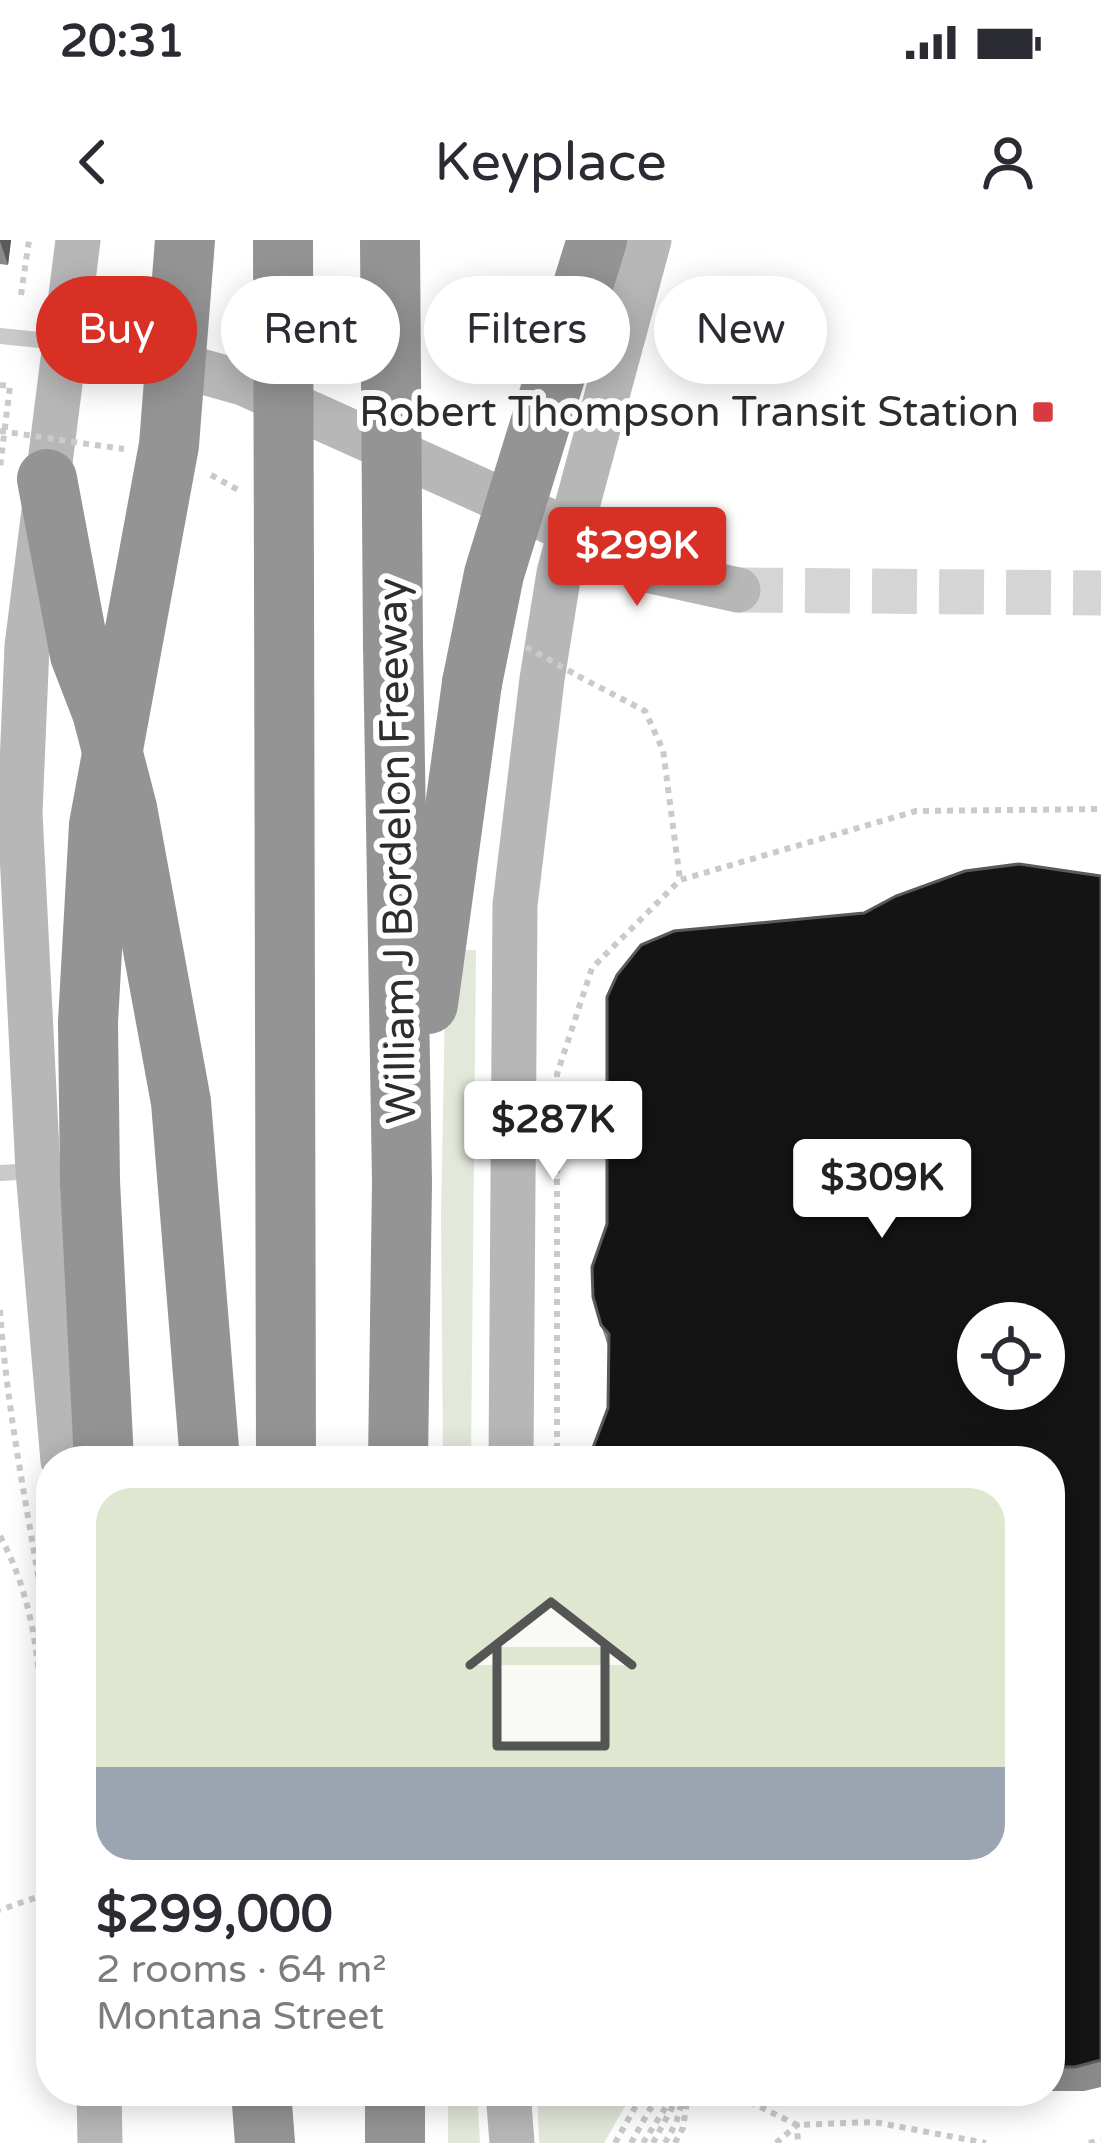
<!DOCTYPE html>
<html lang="en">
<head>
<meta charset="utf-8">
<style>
  body { margin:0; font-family:"Varela Round",sans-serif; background:#f2f2f3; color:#2b2b33; height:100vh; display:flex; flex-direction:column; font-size:45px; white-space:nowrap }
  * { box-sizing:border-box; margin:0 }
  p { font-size:39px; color:#7c7c81 }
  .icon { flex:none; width:66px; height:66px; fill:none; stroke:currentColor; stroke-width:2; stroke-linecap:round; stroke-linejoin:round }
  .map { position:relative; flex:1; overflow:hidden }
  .panel { position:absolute; left:36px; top:1206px; width:1029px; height:660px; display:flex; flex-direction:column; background:#fff; border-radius:48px; box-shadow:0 6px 30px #0003 }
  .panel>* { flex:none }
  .guide { position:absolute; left:36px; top:36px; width:1029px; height:108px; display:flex; gap:24px }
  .controls { position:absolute; left:957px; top:1062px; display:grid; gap:24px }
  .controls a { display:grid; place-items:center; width:108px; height:108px; border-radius:50%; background:#fff; box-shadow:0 6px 30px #0003; font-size:60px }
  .price { position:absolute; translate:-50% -102px; padding:0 27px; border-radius:12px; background:#fff; color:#222; font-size:39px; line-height:78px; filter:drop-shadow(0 3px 6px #0008) }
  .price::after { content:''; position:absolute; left:50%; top:72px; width:36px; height:27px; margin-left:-18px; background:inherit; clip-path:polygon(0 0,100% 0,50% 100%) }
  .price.selected { background:#d93025; color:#fff }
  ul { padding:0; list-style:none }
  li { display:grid; align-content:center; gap:24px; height:636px; padding:0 60px }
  li span { display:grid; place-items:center; height:372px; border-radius:36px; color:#555 }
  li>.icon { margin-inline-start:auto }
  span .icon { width:216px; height:216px; fill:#fffc; stroke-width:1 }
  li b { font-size:51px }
  .tag { padding:0 42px; border-radius:54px; background:#fff; box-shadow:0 6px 30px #0003; font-size:42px; line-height:108px }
  .tag.selected { background:#d93025; color:#fff }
  .status { display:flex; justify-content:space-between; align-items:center; height:84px; padding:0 60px; background:#fff; direction:ltr }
  .status svg { height:33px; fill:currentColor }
  header { display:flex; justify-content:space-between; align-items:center; height:156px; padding:0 60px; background:#fff; font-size:54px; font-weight:600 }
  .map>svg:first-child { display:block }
  .green { fill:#e2e9db }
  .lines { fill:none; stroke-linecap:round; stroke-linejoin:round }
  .secondary-tunnel { stroke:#d5d5d5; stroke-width:45; stroke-dasharray:45 22; stroke-linecap:butt }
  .path { stroke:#cacaca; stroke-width:6; stroke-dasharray:6 6; stroke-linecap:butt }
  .lane { stroke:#cacaca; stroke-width:16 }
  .secondary { stroke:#b7b7b7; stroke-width:45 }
  .highway { stroke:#949494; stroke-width:60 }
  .path-bridge { stroke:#cacaca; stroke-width:6; stroke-dasharray:6 6; stroke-linecap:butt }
  .highway-bridge { stroke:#949494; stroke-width:60 }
  .wall { fill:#8a8a8a }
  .shaded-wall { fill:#5a5a5a }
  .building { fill:#141414; stroke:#5a5a5a; stroke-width:3; fill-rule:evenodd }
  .poi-dot { fill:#d83b3f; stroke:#fff; stroke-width:4.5 }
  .labels { text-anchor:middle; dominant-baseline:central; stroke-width:12; stroke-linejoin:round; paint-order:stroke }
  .poi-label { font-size:42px; fill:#2d2d2d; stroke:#fff; text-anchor:end }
  .street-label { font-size:42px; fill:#2d2d2d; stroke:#fff }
</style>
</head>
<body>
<div class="status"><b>20:31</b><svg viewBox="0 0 49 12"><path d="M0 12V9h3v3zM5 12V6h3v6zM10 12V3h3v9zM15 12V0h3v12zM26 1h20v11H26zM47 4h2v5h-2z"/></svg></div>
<header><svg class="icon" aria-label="back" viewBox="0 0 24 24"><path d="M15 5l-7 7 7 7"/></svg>Keyplace<svg class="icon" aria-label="person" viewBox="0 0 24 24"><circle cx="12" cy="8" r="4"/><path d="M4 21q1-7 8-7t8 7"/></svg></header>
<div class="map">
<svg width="1101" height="1903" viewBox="0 0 1101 1903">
  <rect width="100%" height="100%" fill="#fff"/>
  <!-- green -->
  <g class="green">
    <polygon points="446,710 476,710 471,1221 443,1221 441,977"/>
    <polygon points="448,1851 477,1851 480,1903 448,1903"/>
    <polygon points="537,1851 602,1851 609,1863 628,1861 604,1903 539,1903"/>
  </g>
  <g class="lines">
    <!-- secondary-tunnel -->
    <polyline class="secondary-tunnel" points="738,350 1101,353"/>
    <!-- path -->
    <g class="path">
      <polyline points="21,55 29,0"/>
      <polyline points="0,145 10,146 0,228"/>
      <polyline points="95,205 124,209"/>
      <polyline points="211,235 242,252"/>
      <polyline points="578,436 645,471 663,510 680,640"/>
      <path d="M0,1070C8,1188 35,1302 51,1419"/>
      <polyline points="557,1221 557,834 592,728 680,640 916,571 1101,569"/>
      <path d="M0,1296C58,1402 40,1539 40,1656L0,1670"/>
      <polyline points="728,1851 797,1885 874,1882 986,1903"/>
      <polyline points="615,1903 638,1862 658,1851"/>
      <polyline points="631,1903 650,1869 670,1851"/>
      <polyline points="643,1903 676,1851"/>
      <polyline points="653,1903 681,1851"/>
      <polyline points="665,1903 676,1883 685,1851"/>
      <polyline points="675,1903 683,1888 688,1855"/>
      <polyline points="776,1903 797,1885 798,1903"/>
      <polyline points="1089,1903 1101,1900"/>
    </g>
    <!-- lane -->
    <g class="lane">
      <polyline points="0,96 59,102"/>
      <polyline points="0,933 35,931"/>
    </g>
    <!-- secondary -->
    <g class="secondary">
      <polyline points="63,102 136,113 243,143 571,291 647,330 738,350"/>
      <polyline points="63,1221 38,931 20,573 27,406 78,0"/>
      <polyline points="511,1221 515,665 542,439 559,333 649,0"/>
      <polyline points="99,1851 100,1903"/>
      <polyline points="508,1851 512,1903"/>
    </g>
    <!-- highway -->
    <g class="highway">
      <polyline points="47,239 80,415 102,472 127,568 181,862 210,1221"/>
      <polyline points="284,340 286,1221"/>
      <polyline points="393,406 402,942 398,1221"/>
      <polyline points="428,764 472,443"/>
      <polyline points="90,941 104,1221"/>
      <polyline points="261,1851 265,1903"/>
      <polyline points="395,1851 395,1903"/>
    </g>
    <!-- path-bridge -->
    <g class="path-bridge">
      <polyline points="0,191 95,205"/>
      <polyline points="526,407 575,434"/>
    </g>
    <!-- highway-bridge -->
    <g class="highway-bridge">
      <polyline points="283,0 284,340"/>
      <polyline points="390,0 393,406"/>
      <polyline points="472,443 494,334 597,0"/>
      <polyline points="90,941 88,782 99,585 169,205 185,0"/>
    </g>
  </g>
  <!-- wall -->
  <g class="wall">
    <polygon points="0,0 11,0 8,25 0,24"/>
    <polygon points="1101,636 1101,1847 1084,1851 1050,1851 1050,1221 608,1168 609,1109 601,1085 864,673"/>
  </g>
  <!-- shaded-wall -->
  <polygon class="shaded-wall" points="0,0 11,0 8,25 0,1"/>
  <!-- building -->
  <path class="building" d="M1019,624L1101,636V1820L1075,1827H1050V1221H592L591,1213L608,1168L609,1094L601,1085L593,1057L592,1027L607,984V757L617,735L641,705L674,691L864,673L896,656L965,631ZM978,1083H1044V1149H978Z"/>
  <!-- markers -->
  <rect class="poi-dot" x="1031" y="160" width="24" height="24" rx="6"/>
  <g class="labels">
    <!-- poi labels -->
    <g class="poi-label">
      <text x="1019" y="172">Robert Thompson Transit Station</text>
    </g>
    <!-- street labels -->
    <g class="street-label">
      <text transform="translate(397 611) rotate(-91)">William J Bordelon Freeway</text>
    </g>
  </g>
</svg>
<div class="controls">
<a><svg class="icon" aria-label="locate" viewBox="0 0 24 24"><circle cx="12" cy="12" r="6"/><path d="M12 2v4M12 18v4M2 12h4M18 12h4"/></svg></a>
</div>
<b class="price selected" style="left:637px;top:369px">$299K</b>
<b class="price" style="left:553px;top:943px">$287K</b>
<b class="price" style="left:882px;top:1001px">$309K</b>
<div class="guide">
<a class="tag selected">Buy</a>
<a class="tag">Rent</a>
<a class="tag">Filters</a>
<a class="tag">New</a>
</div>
<section class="panel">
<ul>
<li><span style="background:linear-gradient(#dfe7d0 75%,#9aa5b1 0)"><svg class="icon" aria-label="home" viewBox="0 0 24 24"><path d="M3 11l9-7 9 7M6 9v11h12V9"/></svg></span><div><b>$299,000</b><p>2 rooms · 64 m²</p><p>Montana Street</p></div></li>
</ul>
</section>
</div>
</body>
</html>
